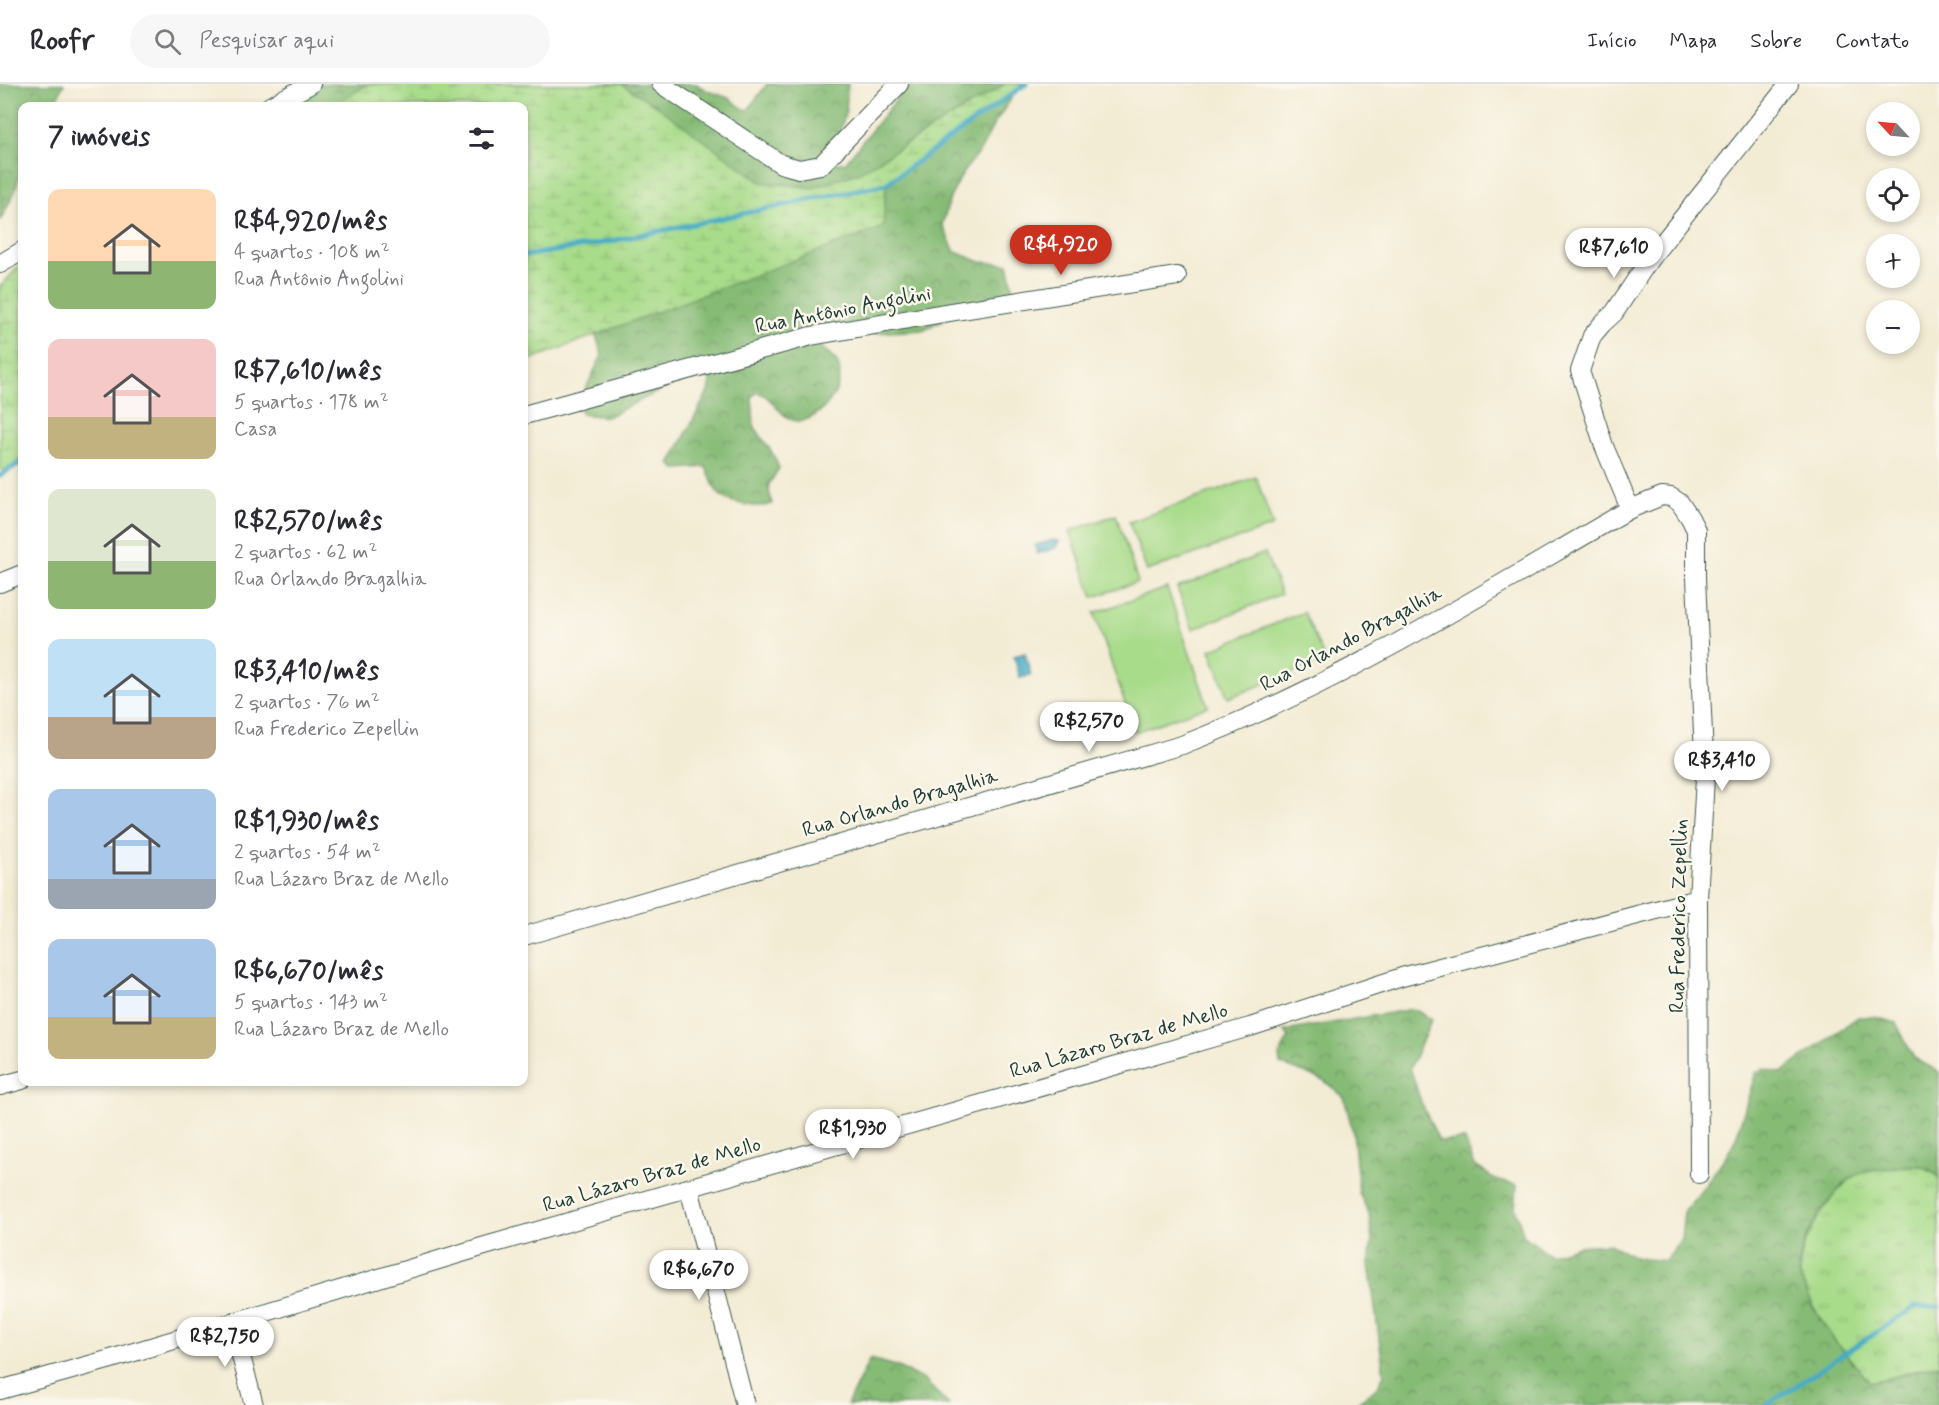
<!DOCTYPE html>
<html lang="pt">
<head>
<meta charset="utf-8">
<style>
  body { margin:0; font-family:Mynerve,sans-serif; background:#f7f7f7; color:#2b2b33; height:100vh; display:flex; flex-direction:column; font-size:22px; white-space:nowrap }
  * { box-sizing:border-box; margin:0 }
  p { font-size:20px; color:#7c7c81 }
  .icon { flex:none; width:33px; height:33px; fill:none; stroke:currentColor; stroke-width:2; stroke-linecap:round; stroke-linejoin:round }
  .map { position:relative; flex:1; overflow:hidden }
  .sheet { position:absolute; left:18px; top:18px; width:510px; height:984px; display:flex; flex-direction:column; background:#fff; border-radius:12px; box-shadow:0 3px 9px #0003 }
  .sheet>* { flex:none }
  .needle { width:39px; rotate:296deg }
  .buttons { position:absolute; left:1866px; top:18px; display:grid; gap:12px }
  .buttons a { display:grid; place-items:center; width:54px; height:54px; border-radius:50%; background:#fff; box-shadow:0 3px 9px #0003; font-size:30px }
  .price { position:absolute; translate:-50% -51px; padding:0 14px; border-radius:21px; background:#fff; color:#222; font-size:20px; line-height:39px; filter:drop-shadow(0 2px 3px #0008) }
  .price::after { content:''; position:absolute; left:50%; top:36px; width:18px; height:14px; margin-left:-9px; background:inherit; clip-path:polygon(0 0,100% 0,50% 100%) }
  .price.selected { background:#c8321e; color:#fff }
  ul { padding:0; list-style:none }
  li { display:flex; align-items:center; gap:18px; height:150px; padding:0 30px }
  li span { display:grid; place-items:center; flex:none; width:168px; height:120px; border-radius:12px; color:#555 }
  li>.icon { margin-inline-start:auto }
  span .icon { width:72px; height:72px; fill:#fffc; stroke-width:1 }
  li b { font-size:26px }
  h2 { display:flex; justify-content:space-between; align-items:center; height:72px; padding:0 30px; font-size:26px }
  header { display:flex; align-items:center; gap:36px; box-sizing:border-box; height:84px; padding:0 30px; background:#fff; border-bottom:2px solid #e1e1e2 }
  header strong { font-size:28px }
  nav { display:flex; gap:33px; margin-inline-start:auto; font-size:21px }
  .search { width:420px; height:54px; background:#f7f7f7; display:flex; align-items:center; gap:15px; box-sizing:border-box; padding:0 21px; border-radius:33px; color:#7c7c81; font-size:22px }
  .map>svg:first-child { display:block }
  .grass { fill:url(#grass-tufts); stroke:#648c5f; stroke-width:1.5 }
  .forest { fill:url(#forest-crowns); stroke:#527c55; stroke-width:1.5 }
  .wetland { fill:url(#wetland-marsh); stroke:#648c5f; stroke-width:1.5 }
  .green { fill:#a8db8a; stroke:#648c5f; stroke-width:1.5 }
  .water { fill:#45acc5; stroke:#32747c; stroke-width:1.5 }
  .lines { fill:none; stroke-linecap:round; stroke-linejoin:round }
  .stream { stroke:#45acc5; stroke-width:5 }
  .minor-casing { stroke:#3f574c; stroke-width:20 }
  .minor { stroke:#fff; stroke-width:18 }
  .labels { text-anchor:middle; dominant-baseline:central; stroke-width:5; stroke-linejoin:round; paint-order:stroke }
  .street-label { font-size:21px; fill:#1f3d34; stroke:#fbf7ec }
</style>
</head>
<body>
<header>
<strong>Roofr</strong>
<div class="search"><svg class="icon" aria-label="search" viewBox="0 0 24 24"><circle cx="10" cy="10" r="6"/><path d="M15 15l6 6"/></svg>Pesquisar aqui</div>
<nav><a>Início</a><a>Mapa</a><a>Sobre</a><a>Contato</a></nav>
</header>
<div class="map">
<svg width="1939" height="1321" viewBox="0 0 1939 1321">
  <defs>
    <pattern id="grass-tufts" width="24" height="20" patternUnits="userSpaceOnUse" patternTransform="scale(1.5)"><rect width="24" height="20" fill="#a8db8a"/><path d="M3 7l-1-3M5 7V3M7 7l1-3M15 17l-1-3M17 17v-4M19 17l1-3" fill="none" stroke="#90bd78"/></pattern>
    <pattern id="forest-crowns" width="20" height="18" patternUnits="userSpaceOnUse" patternTransform="scale(1.5)"><rect width="20" height="18" fill="#86bb76"/><path d="M2 6a3 3 0 1 1 6 0M12 15a3 3 0 1 1 6 0" fill="none" stroke="#6d9962"/></pattern>
    <pattern id="wetland-marsh" width="20" height="14" patternUnits="userSpaceOnUse" patternTransform="scale(1.5)"><rect width="20" height="14" fill="#a8db8a"/><path d="M1 5h8M5 5V1M11 12h8M15 12V8" fill="none" stroke="#90bd78"/></pattern>
  </defs>
  <rect width="100%" height="100%" fill="#fbf7ec"/>
  <filter id="ink" filterUnits="userSpaceOnUse"><feTurbulence type="fractalNoise" baseFrequency=".0167" numOctaves="2"/><feDisplacementMap in="SourceGraphic" scale="12" xChannelSelector="R" yChannelSelector="G"/><feConvolveMatrix kernelMatrix="1 2 1 2 8 2 1 2 1" color-interpolation-filters="sRGB"/></filter>
  <filter id="wash" filterUnits="userSpaceOnUse"><feTurbulence type="fractalNoise" baseFrequency=".008" numOctaves="4" result="noise"/><feDisplacementMap in="SourceGraphic" scale="24" xChannelSelector="R" yChannelSelector="G"/><feGaussianBlur stdDeviation="1.35" result="paint"/><feColorMatrix in="noise" values="0 0 0 0 0 0 0 0 0 0 0 0 0 0 0 0 0 1.4 0 .05"/><feComposite in="paint" operator="in"/></filter>
  <g filter="url(#wash)">
    <rect width="100%" height="100%" fill="#f3ecd5"/>
    <!-- grass -->
    <path class="grass" d="M1920,1082L1939,1092V1280L1894,1293L1870,1298C1844,1269 1822,1245 1807,1209C1805,1203 1801,1197 1800,1192C1795,1163 1831,1104 1856,1091C1869,1084 1905,1083 1920,1082Z"/>
    <!-- forest -->
    <g class="forest">
      <polygon points="0,0 64,0 53,22 22,22 22,81 15,107 0,137"/>
      <path d="M314,0H697C709,10 715,8 728,14C736,17 738,24 748,26L767,0H848L846,26L834,69L837,79H845L909,0H1021L994,40L981,65L964,87L950,114L942,141L955,168L981,178L1008,180L1015,214L1005,211L990,212L923,246L833,251L820,262C825,267 834,273 837,278C849,300 821,337 798,337C780,336 774,312 757,308L752,313L754,342L773,370L779,384L768,402L772,420C759,425 728,420 718,409C713,403 710,391 706,383L676,385L670,380L710,304V295L699,292L675,299L607,333L582,330L578,321L602,271L524,22H278Z"/>
      <path d="M1413,925L1432,935L1410,984L1421,1018L1439,1057L1465,1056L1474,1081L1498,1097L1517,1101L1515,1124L1524,1152L1550,1171L1578,1162L1609,1160L1637,1174L1665,1177L1681,1156L1684,1128L1705,1102L1734,1060L1756,988L1763,985L1781,989L1858,933H1875L1896,939L1914,974L1939,988V1092C1933,1089 1925,1083 1918,1082C1908,1081 1864,1086 1855,1092C1830,1107 1794,1162 1800,1192C1801,1197 1805,1204 1807,1209C1822,1245 1844,1269 1870,1298L1894,1293L1939,1280V1321H1353L1377,1304L1384,1290L1369,1180L1372,1156L1369,1130L1359,1109L1353,1048L1344,1013L1323,996L1280,980L1279,972L1289,953L1285,947Z"/>
      <polygon points="870,1275 896,1282 924,1296 949,1321 847,1321"/>
    </g>
    <!-- wetland -->
    <g class="wetland">
      <polygon points="368,0 621,0 654,20 761,98 813,104 860,88 1005,0 1025,0 886,100 883,143 524,278 524,22 332,22"/>
      <polygon points="22,180 22,381 4,389 0,384 0,203 19,182"/>
    </g>
    <!-- green -->
    <g class="green">
      <polygon points="1256,393 1273,442 1147,487 1129,438"/>
      <polygon points="1116,431 1138,498 1093,513 1070,447"/>
      <polygon points="1265,469 1281,510 1193,545 1177,504"/>
      <polygon points="1167,504 1208,622 1135,648 1094,529"/>
      <polygon points="1304,528 1325,576 1228,614 1210,566"/>
    </g>
    <!-- water -->
    <g class="water">
      <polygon points="1053,456 1059,457 1056,464 1037,470 1035,461"/>
      <polygon points="1025,569 1031,591 1020,594 1014,572"/>
    </g>
    <g class="lines">
      <!-- stream -->
      <g class="stream">
        <polyline points="524,172 597,160 886,100 1026,0"/>
        <polyline points="0,392 22,377"/>
        <polyline points="1767,1321 1915,1223 1939,1223"/>
      </g>
    </g>
  </g>
  <g filter="url(#ink)">
    <g class="lines">
      <!-- minor casing -->
      <g class="minor-casing">
        <g id="minor">
          <polyline points="661,0 781,80 799,85 821,81 899,0"/>
          <polyline points="270,22 311,0"/>
          <polyline points="0,180 22,167"/>
          <polyline points="524,331 811,252 950,228 1177,192"/>
          <polyline points="1630,425 1604,362 1580,287 1592,252 1602,240 1614,229 1649,176 1789,0"/>
          <polyline points="0,499 22,490"/>
          <path d="M524,852L1182,661C1340,600 1484,509 1630,425L1662,412L1671,413L1680,419L1690,434L1696,446V494L1705,694L1698,815L1699,1090"/>
          <polyline points="0,1002 22,996"/>
          <polyline points="689,1104 745,1321"/>
          <polyline points="232,1238 254,1321"/>
          <polyline points="0,1306 111,1275 485,1162 1250,943 1402,893 1698,815"/>
        </g>
      </g>
      <!-- minor -->
      <use href="#minor" class="minor"/>
    </g>
  </g>
  <g class="labels">
    <!-- street labels -->
    <g class="street-label">
      <text transform="translate(843 226) rotate(-11)">Rua Antônio Angolini</text>
      <text transform="translate(1351 555) rotate(-28)">Rua Orlando Bragalhia</text>
      <text transform="translate(900 719) rotate(-16)">Rua Orlando Bragalhia</text>
      <text transform="translate(1679 832) rotate(-89)">Rua Frederico Zepellin</text>
      <text transform="translate(1119 957) rotate(-16)">Rua Lázaro Braz de Mello</text>
      <text transform="translate(652 1091) rotate(-16)">Rua Lázaro Braz de Mello</text>
    </g>
  </g>
</svg>
<div class="buttons">
<a><svg class="needle" viewBox="-14 -14 28 28"><path d="M0-13l5 13h-10z" fill="#e53935"/><path d="M0 13l5-13h-10z" fill="#7c7c81"/></svg></a>
<a><svg class="icon" aria-label="locate" viewBox="0 0 24 24"><circle cx="12" cy="12" r="6"/><path d="M12 2v4M12 18v4M2 12h4M18 12h4"/></svg></a>
<a>+</a>
<a>−</a>
</div>
<b class="price selected" style="left:1061px;top:192px">R$4,920</b>
<b class="price" style="left:1614px;top:195px">R$7,610</b>
<b class="price" style="left:1089px;top:669px">R$2,570</b>
<b class="price" style="left:1722px;top:708px">R$3,410</b>
<b class="price" style="left:853px;top:1076px">R$1,930</b>
<b class="price" style="left:699px;top:1217px">R$6,670</b>
<b class="price" style="left:225px;top:1284px">R$2,750</b>
<section class="sheet">
<h2>7 imóveis<svg class="icon" aria-label="filters" viewBox="0 0 24 24"><path d="M4 7h16M4 17h16"/><circle cx="9" cy="7" r="2"/><circle cx="15" cy="17" r="2"/></svg></h2>
<ul>
<li><span style="background:linear-gradient(#ffd9b3 60%,#8fb573 0)"><svg class="icon" aria-label="home" viewBox="0 0 24 24"><path d="M3 11l9-7 9 7M6 9v11h12V9"/></svg></span><div><b>R$4,920/mês</b><p>4 quartos · 108 m²</p><p>Rua Antônio Angolini</p></div></li>
<li><span style="background:linear-gradient(#f6c9c9 65%,#c2b280 0)"><svg class="icon" aria-label="home" viewBox="0 0 24 24"><path d="M3 11l9-7 9 7M6 9v11h12V9"/></svg></span><div><b>R$7,610/mês</b><p>5 quartos · 178 m²</p><p>Casa</p></div></li>
<li><span style="background:linear-gradient(#dfe7d0 60%,#8fb573 0)"><svg class="icon" aria-label="home" viewBox="0 0 24 24"><path d="M3 11l9-7 9 7M6 9v11h12V9"/></svg></span><div><b>R$2,570/mês</b><p>2 quartos · 62 m²</p><p>Rua Orlando Bragalhia</p></div></li>
<li><span style="background:linear-gradient(#bfe0f5 65%,#b9a48a 0)"><svg class="icon" aria-label="home" viewBox="0 0 24 24"><path d="M3 11l9-7 9 7M6 9v11h12V9"/></svg></span><div><b>R$3,410/mês</b><p>2 quartos · 76 m²</p><p>Rua Frederico Zepellin</p></div></li>
<li><span style="background:linear-gradient(#a9c7e8 75%,#9aa5b1 0)"><svg class="icon" aria-label="home" viewBox="0 0 24 24"><path d="M3 11l9-7 9 7M6 9v11h12V9"/></svg></span><div><b>R$1,930/mês</b><p>2 quartos · 54 m²</p><p>Rua Lázaro Braz de Mello</p></div></li>
<li><span style="background:linear-gradient(#a9c7e8 65%,#c2b280 0)"><svg class="icon" aria-label="home" viewBox="0 0 24 24"><path d="M3 11l9-7 9 7M6 9v11h12V9"/></svg></span><div><b>R$6,670/mês</b><p>5 quartos · 143 m²</p><p>Rua Lázaro Braz de Mello</p></div></li>
</ul>
</section>
</div>
</body>
</html>
